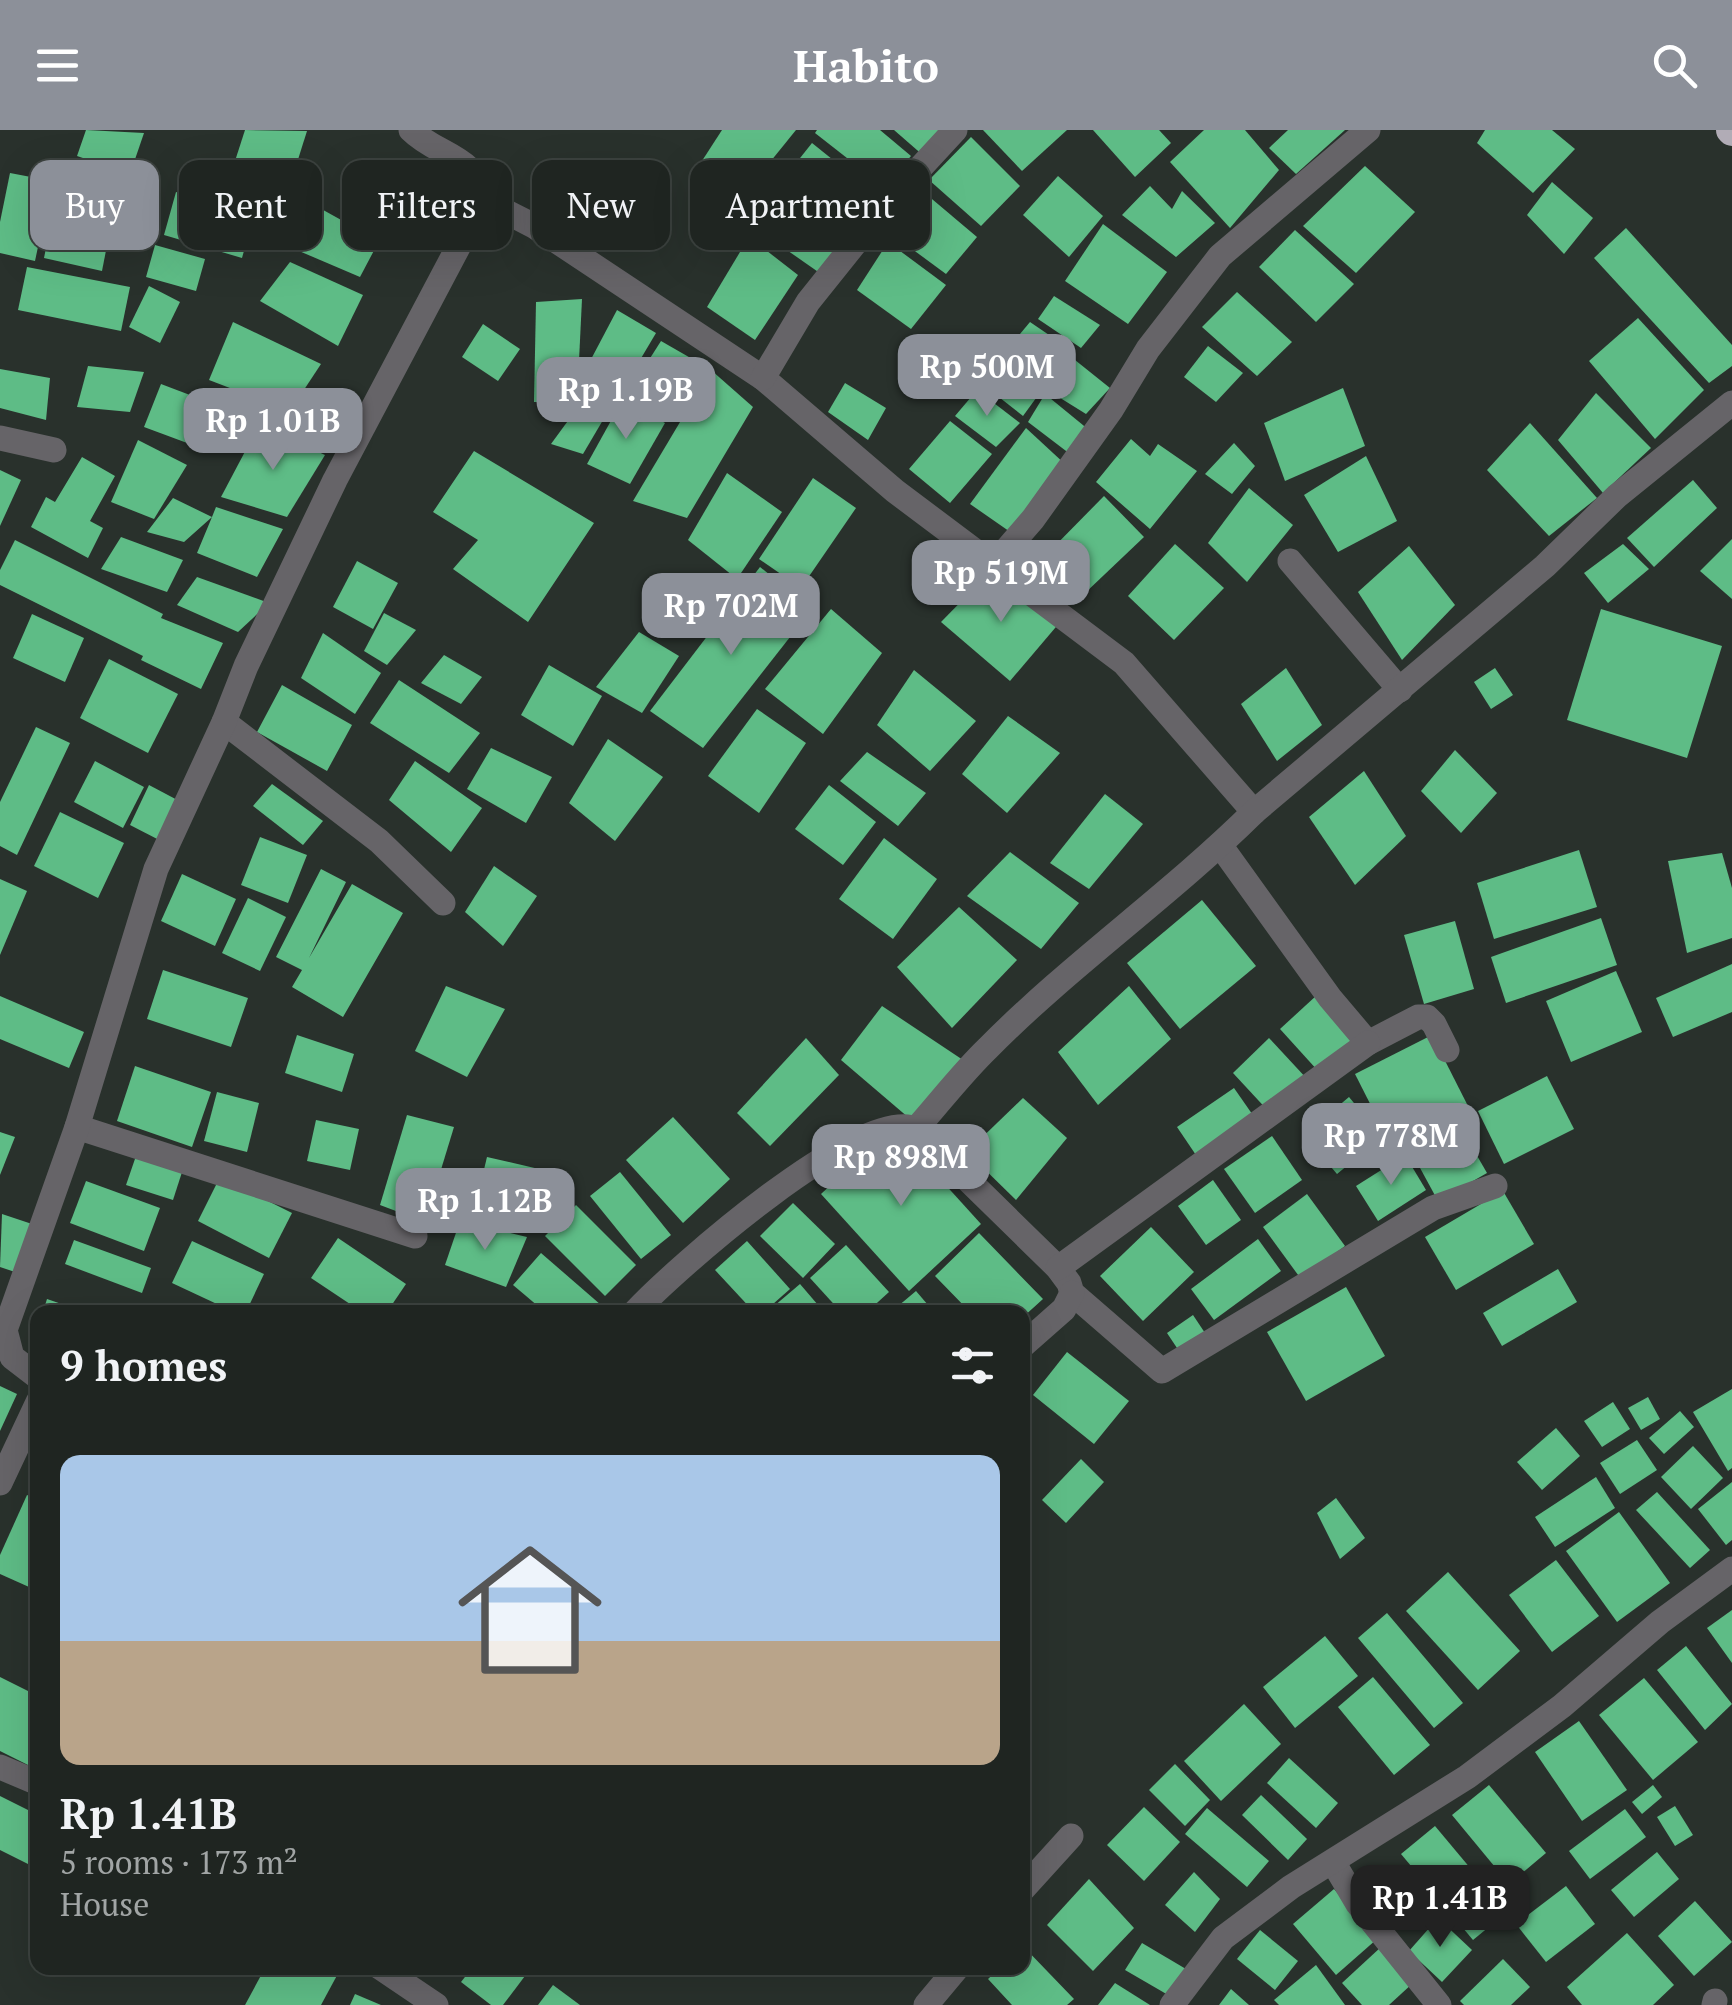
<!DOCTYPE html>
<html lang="en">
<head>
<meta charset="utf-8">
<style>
  body { margin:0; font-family:"PT Serif",serif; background:#272d2a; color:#f1f3f6; height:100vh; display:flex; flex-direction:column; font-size:38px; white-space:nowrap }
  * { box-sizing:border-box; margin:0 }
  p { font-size:32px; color:#a1a5a5 }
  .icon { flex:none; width:55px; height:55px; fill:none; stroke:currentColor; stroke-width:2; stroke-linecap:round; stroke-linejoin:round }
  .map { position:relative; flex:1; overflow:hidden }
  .side { position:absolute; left:30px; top:1175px; width:1000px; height:670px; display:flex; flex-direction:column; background:#1f2521; border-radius:20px; box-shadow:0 10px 40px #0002,0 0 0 2px #3c423f }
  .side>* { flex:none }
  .guide { position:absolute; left:30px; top:30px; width:1000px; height:90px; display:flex; gap:20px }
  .price { position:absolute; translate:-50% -85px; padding:0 22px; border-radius:20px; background:#8c9099; color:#fff; font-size:32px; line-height:65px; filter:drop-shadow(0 2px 5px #0008) }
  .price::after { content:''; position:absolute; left:50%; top:60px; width:30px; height:22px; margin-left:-15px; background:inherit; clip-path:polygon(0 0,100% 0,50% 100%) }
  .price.selected { background:#222; color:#fff }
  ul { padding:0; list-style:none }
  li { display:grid; align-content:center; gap:20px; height:530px; padding:0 30px }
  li+li { border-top:2px solid #3c423f }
  li span { display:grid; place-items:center; height:310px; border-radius:20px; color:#555 }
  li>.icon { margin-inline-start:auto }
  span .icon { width:180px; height:180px; fill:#fffc; stroke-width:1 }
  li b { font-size:42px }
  h2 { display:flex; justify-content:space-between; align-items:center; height:120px; padding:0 30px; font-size:42px }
  .tag { padding:0 35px; border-radius:20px; background:#1f2521; box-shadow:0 10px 40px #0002,0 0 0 2px #3c423f; font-size:35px; line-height:90px }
  .tag.selected { background:#8c9099; color:#fff }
  header { display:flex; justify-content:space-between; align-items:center; height:130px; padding:0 30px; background:#8c9099; color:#fff; font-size:45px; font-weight:600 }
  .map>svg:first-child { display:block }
  .building { fill:#5ebc86 }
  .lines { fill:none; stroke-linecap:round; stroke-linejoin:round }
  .minor { stroke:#666468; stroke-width:25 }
  .highway { stroke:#b1acb6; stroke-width:30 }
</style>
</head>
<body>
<header><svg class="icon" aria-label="menu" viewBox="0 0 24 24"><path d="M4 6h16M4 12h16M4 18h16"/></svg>Habito<svg class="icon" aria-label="search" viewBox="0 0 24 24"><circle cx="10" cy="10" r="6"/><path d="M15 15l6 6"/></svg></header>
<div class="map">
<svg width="1732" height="1875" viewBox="0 0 1732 1875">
  <rect width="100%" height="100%" fill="#29312c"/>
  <!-- building -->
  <g class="building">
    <polygon points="86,0 144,3 130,44 77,26"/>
    <polygon points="245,0 307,1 283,77 226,59"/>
    <polygon points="722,0 796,0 729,83 689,51"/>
    <polygon points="817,0 880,0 911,26 884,57 815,3"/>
    <polygon points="894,0 943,0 925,27"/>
    <polygon points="983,0 1067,0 1022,41"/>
    <polygon points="1093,0 1159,0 1171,13 1135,47"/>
    <polygon points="1204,0 1245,0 1279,40 1230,98 1170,32"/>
    <polygon points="1288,0 1345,0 1296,44 1269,18"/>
    <polygon points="1485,0 1552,0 1575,19 1533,63 1477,13"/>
    <polygon points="971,7 1020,56 981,96 929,50"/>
    <polygon points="812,13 883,70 852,108 781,52"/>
    <polygon points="1365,36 1415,82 1356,143 1303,96"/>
    <polygon points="10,43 52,51 35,131 0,123 0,92"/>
    <polygon points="58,43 97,53 90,84 50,74"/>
    <polygon points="1058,46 1103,86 1069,127 1023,85"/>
    <polygon points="1552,52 1593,88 1564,124 1527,85"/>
    <polygon points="1150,56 1172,79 1182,61 1215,93 1176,127 1122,85"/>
    <polygon points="776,59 852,116 824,146 751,95"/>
    <polygon points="176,62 254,85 242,128 164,105"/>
    <polygon points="926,64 977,107 946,144 889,102"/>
    <polygon points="316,76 379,111 360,147 292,118"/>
    <polygon points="52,88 110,100 102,141 44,128"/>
    <polygon points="1103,94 1167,142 1128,194 1065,151"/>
    <polygon points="1626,98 1732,215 1732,236 1709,253 1594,128"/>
    <polygon points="1295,100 1354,154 1316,192 1259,137"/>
    <polygon points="749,107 798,145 755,210 707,177"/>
    <polygon points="888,112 946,155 911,199 857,160"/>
    <polygon points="155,115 205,129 196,161 146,147"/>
    <polygon points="290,132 363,165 338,216 260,171"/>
    <polygon points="27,137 130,157 121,201 18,180"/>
    <polygon points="149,156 180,172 160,213 129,197"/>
    <polygon points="1237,162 1292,212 1257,246 1202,197"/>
    <polygon points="1054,166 1100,195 1081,218 1038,189"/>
    <polygon points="582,169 577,272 534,272 536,172"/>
    <polygon points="617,180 656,203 624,257 588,235"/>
    <polygon points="1638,188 1704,260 1655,309 1589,231"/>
    <polygon points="233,192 321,234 290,281 209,250"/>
    <polygon points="1030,192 1074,222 1052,245 1009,217"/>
    <polygon points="483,194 520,219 498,251 462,227"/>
    <polygon points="661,211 701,234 672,278 633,255"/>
    <polygon points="1208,216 1243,243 1216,272 1184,247"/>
    <polygon points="1004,221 1047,253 1023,286 981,253"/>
    <polygon points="1075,230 1110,258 1086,284 1049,261"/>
    <polygon points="88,236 144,242 130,282 77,277"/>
    <polygon points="0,239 50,248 46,290 0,278"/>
    <polygon points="711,240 753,277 687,388 633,371"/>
    <polygon points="845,253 886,278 868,310 828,282"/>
    <polygon points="161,254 232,281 214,323 144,297"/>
    <polygon points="1343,258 1365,316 1285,351 1264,293"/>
    <polygon points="977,260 1020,293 996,317 955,286"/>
    <polygon points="589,262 613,273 583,324 551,314"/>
    <polygon points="1596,263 1651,318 1603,363 1558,310"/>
    <polygon points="1045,264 1089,300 1070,324 1028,292"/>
    <polygon points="623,269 665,293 630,354 587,334"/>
    <polygon points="950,291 992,324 950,373 909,339"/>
    <polygon points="1530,293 1597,368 1549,406 1487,340"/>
    <polygon points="259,295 325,325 287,387 221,367"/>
    <polygon points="1026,298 1066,335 1016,406 970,374"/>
    <polygon points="1131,309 1150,326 1158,314 1197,341 1150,399 1096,352"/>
    <polygon points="138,310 187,335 154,389 111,372"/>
    <polygon points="1234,313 1255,336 1232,364 1205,344"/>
    <polygon points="474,321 594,393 528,492 453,439 478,410 433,382"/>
    <polygon points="1366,326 1397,391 1338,422 1304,365"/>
    <polygon points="82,327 115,346 90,391 103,398 88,428 31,397 46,367 55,372"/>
    <polygon points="0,340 21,350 0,396"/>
    <polygon points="727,343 782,382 737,449 688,410"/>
    <polygon points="813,348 856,378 801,458 759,429"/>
    <polygon points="1693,350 1717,378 1654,437 1627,408"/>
    <polygon points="1249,358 1293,395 1247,452 1208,413"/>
    <polygon points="1104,366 1144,407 1084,464 1044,427"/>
    <polygon points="173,368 212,387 216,377 283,399 257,447 197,423 212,387 184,412 147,402"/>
    <polygon points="121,407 183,430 167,462 101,439"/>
    <polygon points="1732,409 1732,469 1700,441"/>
    <polygon points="15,410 163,484 161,488 223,513 201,559 141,530 143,526 0,455 0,440"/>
    <polygon points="1175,414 1224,458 1174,510 1128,466"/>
    <polygon points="1623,414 1649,439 1608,473 1584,443"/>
    <polygon points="1409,416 1455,475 1402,530 1358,462"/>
    <polygon points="357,431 398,453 373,499 333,477"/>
    <polygon points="760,437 812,479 703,618 650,581"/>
    <polygon points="990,442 1061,491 1010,551 941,492"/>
    <polygon points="197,447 269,473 238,502 177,475"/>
    <polygon points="831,479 882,523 823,604 765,559"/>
    <polygon points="1601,479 1722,516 1687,628 1567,590"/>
    <polygon points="384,483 416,500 387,535 364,521"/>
    <polygon points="32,484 84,508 65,552 13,528"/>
    <polygon points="639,502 679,526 642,583 596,557"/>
    <polygon points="323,503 381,543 355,584 301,548"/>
    <polygon points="444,525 482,547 461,574 421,553"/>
    <polygon points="109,529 178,564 148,623 80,588"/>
    <polygon points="549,535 602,566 573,616 521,585"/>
    <polygon points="1286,538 1322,595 1277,631 1241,574"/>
    <polygon points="1495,538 1513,565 1491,579 1474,552"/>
    <polygon points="914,540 976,591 930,641 877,595"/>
    <polygon points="399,550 480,603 449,643 370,593"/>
    <polygon points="282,555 352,595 327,641 257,602"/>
    <polygon points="757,579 806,613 759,683 708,646"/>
    <polygon points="1008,586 1060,623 1007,683 962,644"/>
    <polygon points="36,597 70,613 17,725 0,716 0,672"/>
    <polygon points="608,609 663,647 615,711 569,673"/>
    <polygon points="491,618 552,647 526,693 467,659"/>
    <polygon points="1455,620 1497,663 1461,703 1421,661"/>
    <polygon points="867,622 926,663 898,696 840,651"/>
    <polygon points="95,631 144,657 123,698 74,672"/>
    <polygon points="415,631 482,678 451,722 389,670"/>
    <polygon points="1364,641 1406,706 1355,755 1309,687"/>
    <polygon points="272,654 323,691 303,715 253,676"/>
    <polygon points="149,655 183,673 163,712 130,695"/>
    <polygon points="829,655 876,692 843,735 795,699"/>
    <polygon points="1105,664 1143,694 1089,759 1050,733"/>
    <polygon points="60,682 124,713 98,768 34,736"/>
    <polygon points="260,707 307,725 288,773 241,755"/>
    <polygon points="884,708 937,749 893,809 839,769"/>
    <polygon points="1579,720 1597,777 1494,809 1477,753"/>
    <polygon points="1010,722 1079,773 1041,819 967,766"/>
    <polygon points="1722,723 1732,758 1732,808 1687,823 1668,731"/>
    <polygon points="494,736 537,766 503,816 465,782"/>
    <polygon points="321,739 346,752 309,828 352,754 403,783 343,887 292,857 302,840 276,827"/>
    <polygon points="182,744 236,769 215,816 161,791"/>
    <polygon points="0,749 27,761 0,825"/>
    <polygon points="248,768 286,787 260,841 222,823"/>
    <polygon points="1202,770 1256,836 1180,899 1127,833"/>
    <polygon points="959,777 1017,830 952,898 897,837"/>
    <polygon points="1601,788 1617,835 1506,873 1491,827"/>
    <polygon points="1455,791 1474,859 1424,874 1404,805"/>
    <polygon points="1732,834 1732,882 1673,907 1656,868"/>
    <polygon points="163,840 248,868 231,917 147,889"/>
    <polygon points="1616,841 1642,902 1571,932 1546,871"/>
    <polygon points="446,856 505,879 467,947 415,921"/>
    <polygon points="1129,856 1171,909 1098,975 1058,922"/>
    <polygon points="1317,865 1356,907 1319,942 1280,899"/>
    <polygon points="0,866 84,902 69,938 0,909"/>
    <polygon points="882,876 966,932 916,994 841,930"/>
    <polygon points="297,905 354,924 342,962 285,943"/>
    <polygon points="1432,905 1471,982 1394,1021 1355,944"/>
    <polygon points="806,908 839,945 770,1016 737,983"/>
    <polygon points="1269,908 1308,950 1271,984 1233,943"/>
    <polygon points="135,936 211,962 192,1017 117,991"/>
    <polygon points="1547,946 1574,999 1504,1034 1478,981"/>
    <polygon points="1234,958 1257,991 1200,1031 1177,997"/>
    <polygon points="217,962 259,973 247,1022 204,1011"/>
    <polygon points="1349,967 1382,1007 1337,1044 1304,1005"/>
    <polygon points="1023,968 1067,1008 1016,1070 967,1022"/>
    <polygon points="407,985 454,997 425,1092 380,1075"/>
    <polygon points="673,987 730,1049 683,1093 626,1030"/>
    <polygon points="316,990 359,999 350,1040 307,1031"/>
    <polygon points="893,997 981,1094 909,1161 821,1064"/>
    <polygon points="1461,998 1487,1043 1438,1071 1413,1025"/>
    <polygon points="0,1002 15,1007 0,1045"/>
    <polygon points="1272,1006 1302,1050 1255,1083 1224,1039"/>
    <polygon points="137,1023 183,1039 173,1070 126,1055"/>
    <polygon points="1405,1025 1426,1060 1378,1091 1356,1056"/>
    <polygon points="487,1027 556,1043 544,1094 475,1077"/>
    <polygon points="620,1042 671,1105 641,1129 590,1066"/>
    <polygon points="220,1047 292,1083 269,1128 198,1091"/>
    <polygon points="1213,1050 1241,1090 1206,1115 1178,1076"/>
    <polygon points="86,1051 160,1078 144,1121 70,1093"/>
    <polygon points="1503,1061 1534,1114 1456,1160 1425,1107"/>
    <polygon points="1307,1064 1345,1116 1301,1149 1263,1097"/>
    <polygon points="793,1073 835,1114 803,1148 760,1106"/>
    <polygon points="576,1075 636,1135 605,1166 545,1106"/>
    <polygon points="2,1084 32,1094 15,1142 0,1137"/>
    <polygon points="460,1091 527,1107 506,1157 445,1135"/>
    <polygon points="1151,1097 1194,1142 1143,1191 1100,1146"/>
    <polygon points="979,1103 1043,1169 1022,1188 1022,1182 970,1182 935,1146"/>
    <polygon points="338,1108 406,1154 387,1182 362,1182 311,1148"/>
    <polygon points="1258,1109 1281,1141 1214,1190 1191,1159"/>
    <polygon points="74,1110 151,1138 142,1163 65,1134"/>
    <polygon points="192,1111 264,1144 246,1182 234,1182 172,1153"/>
    <polygon points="747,1111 790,1159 764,1182 754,1182 715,1140"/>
    <polygon points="846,1115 889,1162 867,1182 841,1182 810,1148"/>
    <polygon points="541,1123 601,1175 594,1182 545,1182 513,1155"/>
    <polygon points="1558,1139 1577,1172 1502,1216 1483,1183"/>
    <polygon points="800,1154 824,1182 767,1182"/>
    <polygon points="1346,1157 1385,1226 1306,1271 1267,1202"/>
    <polygon points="916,1161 934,1182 891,1182"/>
    <polygon points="47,1169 85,1182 43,1182"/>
    <polygon points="1193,1185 1211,1212 1185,1230 1167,1203"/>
    <polygon points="1067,1222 1129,1271 1094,1314 1033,1265"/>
    <polygon points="0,1256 17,1264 0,1301"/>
    <polygon points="1732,1259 1732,1338 1728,1341 1693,1282"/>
    <polygon points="1648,1267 1660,1289 1641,1300 1628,1278"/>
    <polygon points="1613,1272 1630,1299 1602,1317 1584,1291"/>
    <polygon points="1680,1281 1694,1297 1664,1324 1649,1308"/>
    <polygon points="1556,1298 1580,1326 1542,1360 1517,1332"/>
    <polygon points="1637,1310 1657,1340 1620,1364 1600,1333"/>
    <polygon points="1693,1316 1723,1348 1691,1379 1661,1347"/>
    <polygon points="1081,1329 1104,1352 1066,1393 1042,1370"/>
    <polygon points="1596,1347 1615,1378 1555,1417 1535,1387"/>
    <polygon points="1732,1352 1732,1410 1726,1415 1698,1379"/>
    <polygon points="1657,1362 1710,1420 1690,1438 1636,1380"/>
    <polygon points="27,1365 38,1370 38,1461 0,1444 0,1425"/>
    <polygon points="1336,1368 1365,1408 1340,1429 1317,1383"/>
    <polygon points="1619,1382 1670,1453 1617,1492 1566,1421"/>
    <polygon points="1556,1430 1599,1486 1552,1522 1509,1465"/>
    <polygon points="1448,1442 1520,1521 1478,1560 1406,1481"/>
    <polygon points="1732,1480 1732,1533 1707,1498"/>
    <polygon points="1387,1483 1463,1573 1434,1598 1358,1508"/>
    <polygon points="1325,1506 1358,1546 1295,1598 1263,1557"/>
    <polygon points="1686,1516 1732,1574 1705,1600 1657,1540"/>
    <polygon points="0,1547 38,1566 38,1640 0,1621"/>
    <polygon points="1373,1547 1430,1615 1394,1645 1338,1577"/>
    <polygon points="1644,1548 1698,1612 1653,1650 1599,1585"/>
    <polygon points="1244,1574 1281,1614 1221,1671 1184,1631"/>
    <polygon points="1579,1591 1627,1660 1582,1691 1535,1622"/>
    <polygon points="1289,1628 1338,1673 1316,1698 1267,1653"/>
    <polygon points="1175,1634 1210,1670 1185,1696 1149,1660"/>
    <polygon points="1489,1655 1546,1723 1509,1754 1452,1685"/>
    <polygon points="1653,1655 1662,1667 1642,1684 1632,1672"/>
    <polygon points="1261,1665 1307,1709 1288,1730 1242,1685"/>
    <polygon points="0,1666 38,1685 38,1730 34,1737 0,1720"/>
    <polygon points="1675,1676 1693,1705 1675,1716 1657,1687"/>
    <polygon points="1144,1677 1180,1712 1144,1751 1107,1715"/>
    <polygon points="1207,1678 1269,1731 1247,1757 1185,1704"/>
    <polygon points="1625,1679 1646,1707 1590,1749 1569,1721"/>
    <polygon points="1435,1696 1507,1782 1473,1810 1401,1724"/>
    <polygon points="1657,1722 1679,1749 1634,1787 1611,1760"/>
    <polygon points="1396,1736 1428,1775 1399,1800 1366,1762"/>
    <polygon points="1194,1742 1220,1769 1195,1802 1165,1775"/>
    <polygon points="1089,1749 1134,1798 1093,1841 1047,1795"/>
    <polygon points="1566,1756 1595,1794 1546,1832 1516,1794"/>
    <polygon points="1334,1759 1377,1809 1336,1845 1293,1794"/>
    <polygon points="1695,1771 1732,1812 1694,1846 1658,1806"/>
    <polygon points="1438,1788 1472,1820 1442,1852 1409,1821"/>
    <polygon points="1260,1800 1298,1831 1275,1860 1237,1829"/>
    <polygon points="1627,1803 1674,1855 1653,1875 1582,1875 1567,1857"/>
    <polygon points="1142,1813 1191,1842 1175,1869 1125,1840"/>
    <polygon points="1022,1815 1074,1869 1067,1875 1012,1875 988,1849 1000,1838 1022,1838"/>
    <polygon points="1381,1817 1413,1853 1389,1875 1362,1875 1342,1853"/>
    <polygon points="1503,1829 1530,1857 1511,1875 1464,1875 1460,1871"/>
    <polygon points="1316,1835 1345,1875 1279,1875 1274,1870"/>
    <polygon points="265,1838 341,1838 321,1875 245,1875"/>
    <polygon points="472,1838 531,1838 503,1875 491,1875 461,1852"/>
    <polygon points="1115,1853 1150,1875 1098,1875"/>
    <polygon points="553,1855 580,1875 538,1875"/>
    <polygon points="1231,1859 1249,1875 1219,1875"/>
    <polygon points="355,1864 381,1875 350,1875"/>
  </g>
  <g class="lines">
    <!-- minor -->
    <g class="minor">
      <polyline points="483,70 534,96 763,248 895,361 1124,533 1254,682"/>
      <polyline points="763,248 808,172 884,77 955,0"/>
      <polyline points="0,308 54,320"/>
      <polyline points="1290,431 1400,560"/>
      <polyline points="995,433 1033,389 1111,280 1148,219 1220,126 1368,0"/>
      <polyline points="224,592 379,711 443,773"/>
      <polyline points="1220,715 1330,868 1368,913 1418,887 1427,887 1434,894 1447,920"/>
      <polyline points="77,997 415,1106"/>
      <polyline points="916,999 1058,1138 1069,1153 1072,1163 1162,1241 1433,1078 1495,1056"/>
      <polyline points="1058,1138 1368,913"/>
      <path d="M635,1182C674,1140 862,974 916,999C940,972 962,943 988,918C1071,834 1169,766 1254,682L1545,436L1617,366L1732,273"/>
      <polyline points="1022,1216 1064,1179 1072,1163"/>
      <path d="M38,1247L12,1227L5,1200L77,997L156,739L224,592L246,536L335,350L483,70C478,25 438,27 411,0"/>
      <polyline points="0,1353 38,1272"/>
      <polyline points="0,1637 38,1653"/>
      <polyline points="1333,1732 1358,1774 1439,1875"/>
      <polyline points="1022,1760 1071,1706"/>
      <polyline points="381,1838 436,1875"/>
      <polyline points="926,1875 957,1838"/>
      <polyline points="1172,1875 1223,1808 1291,1757 1467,1647 1562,1576 1660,1492 1732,1439"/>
      <polyline points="1714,1875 1715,1871"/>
    </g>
    <!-- highway -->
    <polyline class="highway" points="1731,0 1732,1"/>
  </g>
</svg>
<b class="price" style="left:987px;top:289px">Rp 500M</b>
<b class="price" style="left:626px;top:312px">Rp 1.19B</b>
<b class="price" style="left:273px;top:343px">Rp 1.01B</b>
<b class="price" style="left:1001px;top:495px">Rp 519M</b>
<b class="price" style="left:731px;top:528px">Rp 702M</b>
<b class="price" style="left:1391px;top:1058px">Rp 778M</b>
<b class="price" style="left:901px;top:1079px">Rp 898M</b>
<b class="price" style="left:485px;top:1123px">Rp 1.12B</b>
<b class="price selected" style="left:1440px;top:1820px">Rp 1.41B</b>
<div class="guide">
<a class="tag selected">Buy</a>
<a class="tag">Rent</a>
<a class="tag">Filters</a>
<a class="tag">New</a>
<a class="tag">Apartment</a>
</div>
<section class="side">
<h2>9 homes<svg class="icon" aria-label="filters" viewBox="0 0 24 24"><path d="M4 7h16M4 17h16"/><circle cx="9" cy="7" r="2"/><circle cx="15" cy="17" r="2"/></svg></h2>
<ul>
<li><span style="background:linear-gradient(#a9c7e8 60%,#b9a48a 0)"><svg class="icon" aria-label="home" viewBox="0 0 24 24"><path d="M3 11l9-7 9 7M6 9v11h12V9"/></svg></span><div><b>Rp 1.41B</b><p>5 rooms · 173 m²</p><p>House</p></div></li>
</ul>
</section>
</div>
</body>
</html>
